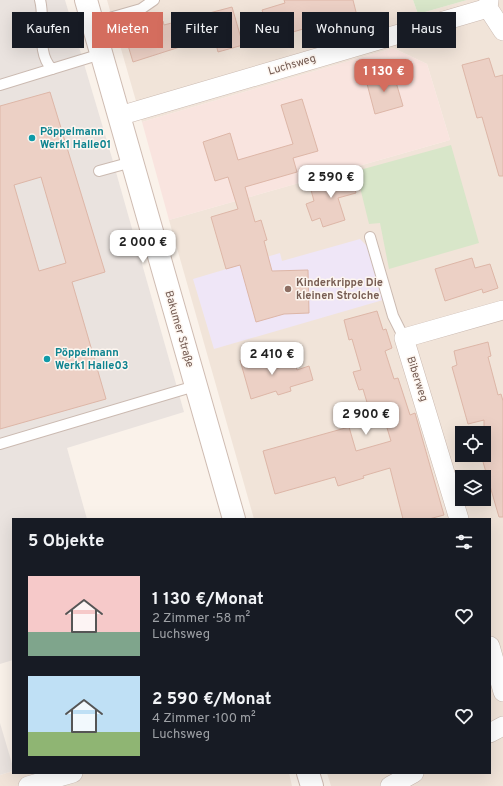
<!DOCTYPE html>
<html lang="de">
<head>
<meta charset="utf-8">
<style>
  body { margin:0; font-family:Overpass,sans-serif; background:#242831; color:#f1f3f6; height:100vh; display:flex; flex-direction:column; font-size:15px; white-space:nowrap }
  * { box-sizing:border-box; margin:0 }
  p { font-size:13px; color:#9ea1a6 }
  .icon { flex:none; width:22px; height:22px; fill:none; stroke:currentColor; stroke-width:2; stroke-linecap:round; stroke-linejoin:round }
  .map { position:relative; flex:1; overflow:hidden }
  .details { position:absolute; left:12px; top:518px; width:479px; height:256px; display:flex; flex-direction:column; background:#171b24; border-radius:0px; box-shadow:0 4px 16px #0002 }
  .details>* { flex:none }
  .top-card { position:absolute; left:12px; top:12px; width:479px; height:36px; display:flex; gap:8px }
  .buttons { position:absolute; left:455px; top:426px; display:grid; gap:8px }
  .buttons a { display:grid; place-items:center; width:36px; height:36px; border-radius:0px; background:#171b24; box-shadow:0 4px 16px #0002; font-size:20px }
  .price { position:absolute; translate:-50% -34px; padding:0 9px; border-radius:8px; background:#fff; color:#222; font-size:13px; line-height:26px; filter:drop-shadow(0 1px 2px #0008) }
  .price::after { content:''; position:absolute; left:50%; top:24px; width:12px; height:9px; margin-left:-6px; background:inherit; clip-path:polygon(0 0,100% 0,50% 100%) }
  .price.current { background:#d46d5e; color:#fff }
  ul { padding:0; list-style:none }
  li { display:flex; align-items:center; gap:12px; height:100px; padding:0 16px }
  li span { display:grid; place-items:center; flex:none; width:112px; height:80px; border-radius:0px; color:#555 }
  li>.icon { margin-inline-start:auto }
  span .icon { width:48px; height:48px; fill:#fffc; stroke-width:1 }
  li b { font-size:17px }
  h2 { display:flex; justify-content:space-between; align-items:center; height:48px; padding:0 16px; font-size:17px }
  .tag { padding:0 14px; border-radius:0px; background:#171b24; box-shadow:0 4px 16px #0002; font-size:14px; line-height:36px }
  .tag.current { background:#d46d5e; color:#fff }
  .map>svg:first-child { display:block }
  .residential { fill:#f1e4d9; fill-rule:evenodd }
  .commercial { fill:#f9e4df }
  .industrial { fill:#eae3df }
  .education { fill:#efe6f7 }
  .green { fill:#d8e6c9 }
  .building { fill:#ecd0c5; stroke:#ddb6a7; fill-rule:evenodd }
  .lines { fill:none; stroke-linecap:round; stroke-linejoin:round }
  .service-casing { stroke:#cbbab1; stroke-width:12 }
  .minor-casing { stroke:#cbbab1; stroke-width:20 }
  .secondary-casing { stroke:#cfbcb2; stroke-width:24 }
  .service { stroke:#fff; stroke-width:10 }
  .minor { stroke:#fff; stroke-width:19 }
  .secondary { stroke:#fff; stroke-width:22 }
  .culture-dot { fill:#0f9aa8; stroke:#fdf6f0; stroke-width:1.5 }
  .education-dot { fill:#8d6e63; stroke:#fdf6f0; stroke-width:1.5 }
  .labels { text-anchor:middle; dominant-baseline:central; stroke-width:3; stroke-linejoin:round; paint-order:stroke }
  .street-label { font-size:11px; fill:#725950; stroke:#fdf6f0 }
  .culture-label { font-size:11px; font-weight:bold; fill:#0d838f; stroke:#fdf6f0; text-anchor:start }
  .education-label { font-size:11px; font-weight:bold; fill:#785e54; stroke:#fdf6f0; text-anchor:start }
</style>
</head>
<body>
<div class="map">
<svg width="503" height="786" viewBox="0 0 503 786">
  <rect width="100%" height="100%" fill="#faf2ea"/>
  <!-- residential -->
  <g class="residential">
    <path d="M107,0H413L418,14L467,0H503V786H331L327,773H490V519H254L169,220L450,140L427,64L393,48L142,122ZM462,433H484V455H462ZM462,477H484V499H462Z"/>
    <polygon points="13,771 13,773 289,773 292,786 0,786 0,775"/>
  </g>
  <!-- commercial -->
  <polygon class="commercial" points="393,48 427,64 450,140 169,220 142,122"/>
  <!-- industrial -->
  <g class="industrial">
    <polygon points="0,0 65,0 112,158 184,412 67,448 87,519 13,519 13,660 0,664"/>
    <polygon points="0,723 13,767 13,771 0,775"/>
  </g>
  <!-- education -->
  <polygon class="education" points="360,239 367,246 383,300 214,349 193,279 280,253 282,261"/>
  <!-- green -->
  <g class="green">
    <polygon points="413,0 467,0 418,14"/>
    <polygon points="451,145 479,243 389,269 380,223 369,224 356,171"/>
  </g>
  <!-- building -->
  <g class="building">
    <polygon points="284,0 353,0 357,16 341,21 340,18 293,32 292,28 270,34 262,10 285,3"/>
    <polygon points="232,7 243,45 218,52 214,36 133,62 121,22 138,16 142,28 163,21 164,25"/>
    <polygon points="489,58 495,77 503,75 503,176 499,176 482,117 477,118 462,65"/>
    <polygon points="393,72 403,106 375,114 366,80"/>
    <path d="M50,92L105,272L72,282L106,399L0,429V106ZM41,177L66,263L39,271L14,185Z"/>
    <polygon points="302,99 318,151 293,158 297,172 245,187 255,222 261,220 267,240 264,241 272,271 308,270 309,313 284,314 256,322 240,265 226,269 211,217 238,209 228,177 215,181 203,142 230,133 238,160 293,144 281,105"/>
    <polygon points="349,169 356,193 338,198 345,220 323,227 320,218 312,221 306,204 314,201 311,190 333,183 330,175"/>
    <polygon points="472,258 475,268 490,264 498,288 483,293 482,289 445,301 435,269"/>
    <polygon points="377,311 383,330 386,329 392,348 385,351 394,379 398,378 410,415 415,413 444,515 429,519 403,519 390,468 363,476 364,478 338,486 335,477 275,494 263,451 349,427 356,451 391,441 380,405 369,409 363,389 359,390 353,372 361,370 352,339 349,340 344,320"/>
    <polygon points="488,342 491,356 488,357 498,395 501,394 503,401 503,517 499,517 481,455 484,455 484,420 468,424 452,367 457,365 454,351"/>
    <polygon points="266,353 271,370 295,363 297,370 309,366 313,380 290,387 291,391 278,395 276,391 251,399 240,360"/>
  </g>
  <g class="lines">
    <!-- service casing -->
    <g class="service-casing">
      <g id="service">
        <path d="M40,0C46,21 35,52 52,69L101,54"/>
        <polyline points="92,23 141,9 154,0"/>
        <polyline points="0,85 52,69"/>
        <polyline points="99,171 132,162"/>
        <polyline points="370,237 393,316 404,338"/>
        <polyline points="0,444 195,386"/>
      </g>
    </g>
    <!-- minor casing -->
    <g class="minor-casing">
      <g id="minor">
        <polyline points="489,0 488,8 503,31"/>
        <polyline points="119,116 488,8"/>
        <polyline points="459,519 404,338 503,310"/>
        <polyline points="490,646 503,692"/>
        <polyline points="490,733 503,726"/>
        <polyline points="28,786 73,773"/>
        <polyline points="390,786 414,773"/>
      </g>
    </g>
    <!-- secondary casing -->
    <g class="secondary-casing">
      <g id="secondary">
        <polyline points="86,0 234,519"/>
        <polyline points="308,773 312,786"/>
      </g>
    </g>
    <!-- service -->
    <use href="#service" class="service"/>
    <!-- minor -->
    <use href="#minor" class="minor"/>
    <!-- secondary -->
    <use href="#secondary" class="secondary"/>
  </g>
  <!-- markers -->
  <g class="culture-dot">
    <circle cx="32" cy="138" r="4"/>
    <circle cx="47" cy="359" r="4"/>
  </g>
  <circle class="education-dot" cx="288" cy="289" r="4"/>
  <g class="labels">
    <!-- street labels -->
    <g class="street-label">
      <text transform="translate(292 65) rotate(-16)">Luchsweg</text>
      <text transform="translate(179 329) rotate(74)">Bakumer Straße</text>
      <text transform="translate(417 379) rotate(72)">Biberweg</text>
    </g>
    <!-- culture labels -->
    <g class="culture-label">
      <text x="40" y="132">Pöppelmann<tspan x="40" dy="13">Werk1 Halle01</tspan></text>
      <text x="55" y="353">Pöppelmann<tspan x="55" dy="13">Werk1 Halle03</tspan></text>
    </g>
    <!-- education labels -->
    <g class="education-label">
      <text x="296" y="283">Kinderkrippe Die<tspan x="296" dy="13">kleinen Strolche</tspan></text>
    </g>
  </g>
</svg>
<div class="buttons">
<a><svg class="icon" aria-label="locate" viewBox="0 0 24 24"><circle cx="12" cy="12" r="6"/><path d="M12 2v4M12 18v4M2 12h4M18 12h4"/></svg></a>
<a><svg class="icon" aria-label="layers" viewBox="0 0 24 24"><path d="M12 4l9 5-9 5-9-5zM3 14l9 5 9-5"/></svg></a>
</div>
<b class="price current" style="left:384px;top:93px">1 130 €</b>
<b class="price" style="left:331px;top:199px">2 590 €</b>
<b class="price" style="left:143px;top:264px">2 000 €</b>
<b class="price" style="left:272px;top:376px">2 410 €</b>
<b class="price" style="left:366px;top:436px">2 900 €</b>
<div class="top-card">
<a class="tag">Kaufen</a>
<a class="tag current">Mieten</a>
<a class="tag">Filter</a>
<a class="tag">Neu</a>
<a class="tag">Wohnung</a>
<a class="tag">Haus</a>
</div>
<section class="details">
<h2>5 Objekte<svg class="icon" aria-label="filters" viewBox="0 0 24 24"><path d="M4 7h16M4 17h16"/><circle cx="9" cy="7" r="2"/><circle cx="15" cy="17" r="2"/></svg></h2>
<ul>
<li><span style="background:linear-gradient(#f6c9c9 70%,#7fa58c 0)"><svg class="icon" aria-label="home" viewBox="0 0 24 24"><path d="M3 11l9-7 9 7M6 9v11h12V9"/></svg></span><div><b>1 130 €/Monat</b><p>2 Zimmer · 58 m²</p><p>Luchsweg</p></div><svg class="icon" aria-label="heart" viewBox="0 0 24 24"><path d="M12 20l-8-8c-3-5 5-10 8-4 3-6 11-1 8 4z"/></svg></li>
<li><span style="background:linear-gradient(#bfe0f5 70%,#8fb573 0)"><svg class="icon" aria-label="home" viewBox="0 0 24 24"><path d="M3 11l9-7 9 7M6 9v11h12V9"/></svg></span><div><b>2 590 €/Monat</b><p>4 Zimmer · 100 m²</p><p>Luchsweg</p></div><svg class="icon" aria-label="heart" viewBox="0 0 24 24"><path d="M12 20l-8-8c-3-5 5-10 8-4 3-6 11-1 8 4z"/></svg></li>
</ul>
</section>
</div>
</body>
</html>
